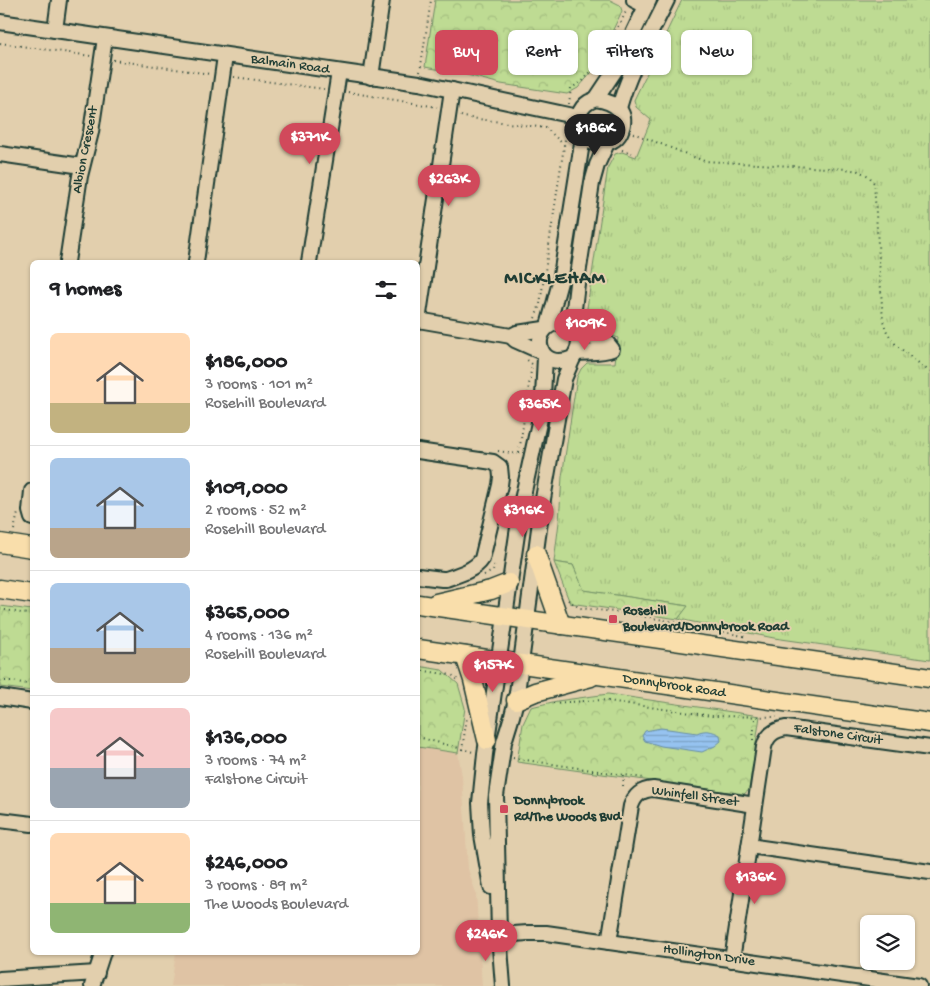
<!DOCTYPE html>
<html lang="en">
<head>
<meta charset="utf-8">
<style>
  body { margin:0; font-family:"Gochi Hand",sans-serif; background:#f2f2f2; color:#202124; height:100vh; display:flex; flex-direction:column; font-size:19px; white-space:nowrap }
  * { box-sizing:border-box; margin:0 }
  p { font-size:16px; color:#757577 }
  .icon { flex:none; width:28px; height:28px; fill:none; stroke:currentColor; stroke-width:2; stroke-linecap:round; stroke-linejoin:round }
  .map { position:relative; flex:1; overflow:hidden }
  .drawer { position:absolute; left:30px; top:260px; width:390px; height:695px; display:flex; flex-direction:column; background:#fff; border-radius:8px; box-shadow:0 1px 4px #0004 }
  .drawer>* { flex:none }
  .guide { position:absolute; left:435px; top:30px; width:420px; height:45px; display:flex; gap:10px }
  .fabs { position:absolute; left:860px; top:915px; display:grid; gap:10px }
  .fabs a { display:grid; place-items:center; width:55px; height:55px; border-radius:8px; background:#fff; box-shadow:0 1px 4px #0004; font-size:25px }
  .price { position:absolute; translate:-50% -42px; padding:0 11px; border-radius:18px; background:#d1495b; color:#fff; font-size:16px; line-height:32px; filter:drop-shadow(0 1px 2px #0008) }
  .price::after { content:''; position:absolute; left:50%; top:30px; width:15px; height:11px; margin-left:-8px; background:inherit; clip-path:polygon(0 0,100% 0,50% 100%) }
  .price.current { background:#222; color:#fff }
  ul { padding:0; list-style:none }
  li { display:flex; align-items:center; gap:15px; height:125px; padding:0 20px }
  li+li { border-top:1px solid #e0e0e0 }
  li span { display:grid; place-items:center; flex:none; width:140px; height:100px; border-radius:8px; color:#555 }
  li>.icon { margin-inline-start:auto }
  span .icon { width:60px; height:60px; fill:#fffc; stroke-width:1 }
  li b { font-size:21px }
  h2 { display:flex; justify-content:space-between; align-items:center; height:60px; padding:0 20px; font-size:21px }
  .chip { padding:0 18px; border-radius:8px; background:#fff; box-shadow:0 1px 4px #0004; font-size:18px; line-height:45px }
  .chip.current { background:#d1495b; color:#fff }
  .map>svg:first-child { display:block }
  .built { fill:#dfc3a4 }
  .grass { fill:url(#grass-tufts); stroke:#6e8c64 }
  .forest { fill:url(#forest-crowns); stroke:#6e8c64 }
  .water { fill:url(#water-rules); stroke:#668da5 }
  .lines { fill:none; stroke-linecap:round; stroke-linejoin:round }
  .minor-casing { stroke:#1f3d34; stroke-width:18 }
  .major-casing { stroke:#1f3d34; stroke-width:21 }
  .path { stroke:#1f3d34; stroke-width:2; stroke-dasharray:1 4; stroke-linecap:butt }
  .minor { stroke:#e2cfad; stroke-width:14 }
  .major { stroke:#f9deab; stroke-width:18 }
  .poi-dot { fill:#d1495b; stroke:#e2cfad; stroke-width:2 }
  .labels { text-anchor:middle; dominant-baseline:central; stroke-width:4; stroke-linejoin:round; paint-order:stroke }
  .street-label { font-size:14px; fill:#1f3d34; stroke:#e2cfad }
  .poi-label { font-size:14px; font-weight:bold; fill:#1f3d34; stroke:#e2cfad; text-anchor:start }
  .district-label { font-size:19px; font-weight:bold; letter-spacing:1px; fill:#1f3d34; stroke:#e2cfad }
</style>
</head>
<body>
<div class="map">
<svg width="930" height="986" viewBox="0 0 930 986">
  <defs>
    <pattern id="grass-tufts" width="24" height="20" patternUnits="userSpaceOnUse" patternTransform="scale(1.25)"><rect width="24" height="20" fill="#bedb93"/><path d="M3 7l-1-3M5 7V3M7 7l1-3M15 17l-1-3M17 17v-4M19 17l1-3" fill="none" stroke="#a3bd7f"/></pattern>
    <pattern id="forest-crowns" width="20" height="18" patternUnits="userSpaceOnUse" patternTransform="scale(1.25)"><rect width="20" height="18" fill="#bedb93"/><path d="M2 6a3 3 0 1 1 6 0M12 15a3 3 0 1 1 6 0" fill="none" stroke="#a3bd7f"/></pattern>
    <pattern id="water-rules" width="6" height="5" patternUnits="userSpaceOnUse" patternTransform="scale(1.25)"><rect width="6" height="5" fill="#96c3f0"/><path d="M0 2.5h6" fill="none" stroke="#7aa0c3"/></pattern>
  </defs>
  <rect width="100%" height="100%" fill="#e2cfad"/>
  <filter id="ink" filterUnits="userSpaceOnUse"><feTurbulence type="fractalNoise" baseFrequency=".02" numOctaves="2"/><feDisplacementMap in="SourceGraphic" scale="10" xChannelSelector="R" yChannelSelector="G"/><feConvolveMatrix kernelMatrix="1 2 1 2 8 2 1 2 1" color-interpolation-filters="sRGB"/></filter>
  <g filter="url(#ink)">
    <!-- built -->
    <polygon class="built" points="418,747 458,753 462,776 468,869 476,893 482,986 171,986 176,953 418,952"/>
    <!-- grass -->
    <polygon class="grass" points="682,0 930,0 930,660 774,638 678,619 687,606 583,590 573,565 554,562 559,522 562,477 577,377 581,369 587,363 615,363 618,338 592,326 586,315 608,167 615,154 622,152 636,157 651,120 636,107 634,100"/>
    <!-- forest -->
    <g class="forest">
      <polygon points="435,0 610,0 620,5 622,11 593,71 578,88 567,94 501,84 463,74 425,67"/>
      <polygon points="554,562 573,565 584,590 688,606 678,619 570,603"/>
      <polygon points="0,606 32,610 32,691 0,687"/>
      <polygon points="418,666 442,670 458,684 465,708 458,753 418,747"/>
      <polygon points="608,694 760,716 749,790 744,794 517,762 523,724 531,707 557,701"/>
    </g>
    <!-- water -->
    <path class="water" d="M661,728L697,733C705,729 713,731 720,735L721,741L715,746L702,752L661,746L645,741L642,736L645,731Z"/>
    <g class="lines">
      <!-- minor casing -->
      <g class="minor-casing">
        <g id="minor">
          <polyline points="634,0 646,6"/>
          <polyline points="0,22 419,83 578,117"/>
          <polyline points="55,30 59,0"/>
          <polyline points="371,77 382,0"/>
          <path d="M596,99C615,102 630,112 620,133C613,147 588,147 580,133C574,123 579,108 589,102C591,101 594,100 596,99Z"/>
          <polyline points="596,99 616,69 649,0"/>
          <path d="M619,108C629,71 650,35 667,0"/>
          <polyline points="0,154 82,166"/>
          <polyline points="67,262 80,176 91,132 105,38"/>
          <polyline points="196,262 225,56"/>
          <polyline points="309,262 339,72"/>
          <polyline points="418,320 511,336 517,333 544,329"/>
          <polyline points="418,321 452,90"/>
          <path d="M557,323C578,324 585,341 573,358C536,373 529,328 557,323Z"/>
          <polyline points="548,326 560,282 583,137"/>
          <polyline points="574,328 574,309 578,275 592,183 597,165 607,143"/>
          <polyline points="511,336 515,340 542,352"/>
          <path d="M576,353C587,352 603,353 612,349L608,344L576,331"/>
          <path d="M418,451L493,462L500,467L501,477L500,485L482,559C475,570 458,575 446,579H442L418,576"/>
          <polyline points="32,491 30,511 32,518"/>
          <polyline points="0,697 32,702"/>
          <polyline points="0,820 32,824"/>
          <polyline points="749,846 930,872"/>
          <polyline points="491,887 482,835 480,803 485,754 522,500 540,418 543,396 545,357"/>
          <polyline points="499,935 528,933 546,933 919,986"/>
          <path d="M609,942L631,806C635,795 641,790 653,789L755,805"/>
          <path d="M732,960L764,747C767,735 774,730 786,728L930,748"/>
          <polyline points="0,979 97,973"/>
          <polyline points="92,986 103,952"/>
          <polyline points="503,986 499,935 496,796 504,742 512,716 516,700 543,499 564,379 573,358"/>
        </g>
      </g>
      <!-- major casing -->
      <g class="major-casing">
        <g id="major">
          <polyline points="0,543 32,548"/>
          <polyline points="536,554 561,625"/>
          <polyline points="0,589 32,594"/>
          <polyline points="436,603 491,590 509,583"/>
          <polyline points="418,604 930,678"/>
          <path id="s1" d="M418,649L930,723"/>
          <polyline points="465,656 473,680 487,740"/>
          <polyline points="516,700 535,692 591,677"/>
        </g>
      </g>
      <!-- path -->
      <g class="path">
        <polyline points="0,43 91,56"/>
        <polyline points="113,60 210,74"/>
        <polyline points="420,72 431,0"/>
        <polyline points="234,77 324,89"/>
        <polyline points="348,92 437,107"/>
        <polyline points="569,104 571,88 582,82 595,67 608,41 621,22 627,9"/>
        <polyline points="461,116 463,117 546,128 564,145"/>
        <polyline points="633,133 704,161 846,169 858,171 869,176 874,183 883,321 887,332 896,345 930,372"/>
        <polyline points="622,150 632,153"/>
        <polyline points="535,318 536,316 540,304 566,133"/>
        <polyline points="498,451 518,454"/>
        <polyline points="519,453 532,364 526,359"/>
        <polyline points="14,530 18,513"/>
        <polyline points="484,575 493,571 495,563"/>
        <polyline points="568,600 580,608 623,613 681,623 748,637"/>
        <polyline points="0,609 32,615"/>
        <polyline points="418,670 452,675 458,680"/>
        <polyline points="0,681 13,681 32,685"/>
        <polyline points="553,703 601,700 712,716 777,717"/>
        <polyline points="418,737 473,752"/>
        <polyline points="753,740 755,718"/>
        <polyline points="462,750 467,717"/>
        <polyline points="513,758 644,778"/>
        <polyline points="623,786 624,775"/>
      </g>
      <!-- minor -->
      <use href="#minor" class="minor"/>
      <!-- major -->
      <use href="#major" class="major"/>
    </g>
  </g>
  <!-- markers -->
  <g class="poi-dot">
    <rect x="608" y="614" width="10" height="10" rx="2.5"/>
    <rect x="499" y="804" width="10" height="10" rx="2.5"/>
  </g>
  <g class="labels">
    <!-- street labels -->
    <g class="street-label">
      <text transform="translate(290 65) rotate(8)">Balmain Road</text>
      <text transform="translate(86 150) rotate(-79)">Albion Crescent</text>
      <text stroke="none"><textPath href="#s1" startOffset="259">Donnybrook Road</textPath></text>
      <text transform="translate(838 735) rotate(8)">Falstone Circuit</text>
      <text transform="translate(695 797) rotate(8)">Whinfell Street</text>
      <text transform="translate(709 956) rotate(8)">Hollington Drive</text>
    </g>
    <!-- poi labels -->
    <g class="poi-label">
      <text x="623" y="611">Rosehill<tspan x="623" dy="16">Boulevard/Donnybrook Road</tspan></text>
      <text x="514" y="801">Donnybrook<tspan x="514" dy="16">Rd/The Woods Bvd</tspan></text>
    </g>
    <!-- district labels -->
    <g class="district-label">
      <text x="555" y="279">MICKLEHAM</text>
    </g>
  </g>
</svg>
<div class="fabs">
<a><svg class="icon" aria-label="layers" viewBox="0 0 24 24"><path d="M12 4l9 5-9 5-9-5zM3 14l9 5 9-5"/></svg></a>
</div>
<b class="price current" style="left:595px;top:156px">$186K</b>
<b class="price" style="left:310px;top:165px">$371K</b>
<b class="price" style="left:449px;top:207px">$263K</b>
<b class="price" style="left:585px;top:351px">$109K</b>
<b class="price" style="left:539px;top:432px">$365K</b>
<b class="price" style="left:523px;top:538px">$316K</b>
<b class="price" style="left:493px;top:693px">$157K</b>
<b class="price" style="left:755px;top:905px">$136K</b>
<b class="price" style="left:486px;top:962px">$246K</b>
<div class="guide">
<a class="chip current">Buy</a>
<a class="chip">Rent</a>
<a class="chip">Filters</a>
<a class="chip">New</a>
</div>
<section class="drawer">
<h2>9 homes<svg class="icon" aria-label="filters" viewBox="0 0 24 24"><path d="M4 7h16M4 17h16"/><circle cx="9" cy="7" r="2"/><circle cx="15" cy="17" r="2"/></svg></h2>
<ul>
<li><span style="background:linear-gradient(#ffd9b3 70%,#c2b280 0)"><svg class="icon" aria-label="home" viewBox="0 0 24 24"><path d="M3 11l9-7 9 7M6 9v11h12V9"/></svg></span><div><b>$186,000</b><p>3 rooms · 101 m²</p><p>Rosehill Boulevard</p></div></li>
<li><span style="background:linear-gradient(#a9c7e8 70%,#b9a48a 0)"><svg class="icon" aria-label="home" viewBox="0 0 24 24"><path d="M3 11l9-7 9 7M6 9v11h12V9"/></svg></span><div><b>$109,000</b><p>2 rooms · 52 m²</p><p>Rosehill Boulevard</p></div></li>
<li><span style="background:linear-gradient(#a9c7e8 65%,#b9a48a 0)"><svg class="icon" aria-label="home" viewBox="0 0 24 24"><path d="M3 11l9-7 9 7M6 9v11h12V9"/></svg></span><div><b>$365,000</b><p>4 rooms · 136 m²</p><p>Rosehill Boulevard</p></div></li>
<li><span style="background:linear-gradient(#f6c9c9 60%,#9aa5b1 0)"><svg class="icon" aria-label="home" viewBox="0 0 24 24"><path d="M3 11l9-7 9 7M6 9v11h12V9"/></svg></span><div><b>$136,000</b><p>3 rooms · 74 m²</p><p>Falstone Circuit</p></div></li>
<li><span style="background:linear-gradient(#ffd9b3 70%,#8fb573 0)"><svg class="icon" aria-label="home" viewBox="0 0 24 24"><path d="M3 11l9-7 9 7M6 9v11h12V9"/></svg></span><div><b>$246,000</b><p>3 rooms · 89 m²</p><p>The Woods Boulevard</p></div></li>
</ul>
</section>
</div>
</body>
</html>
